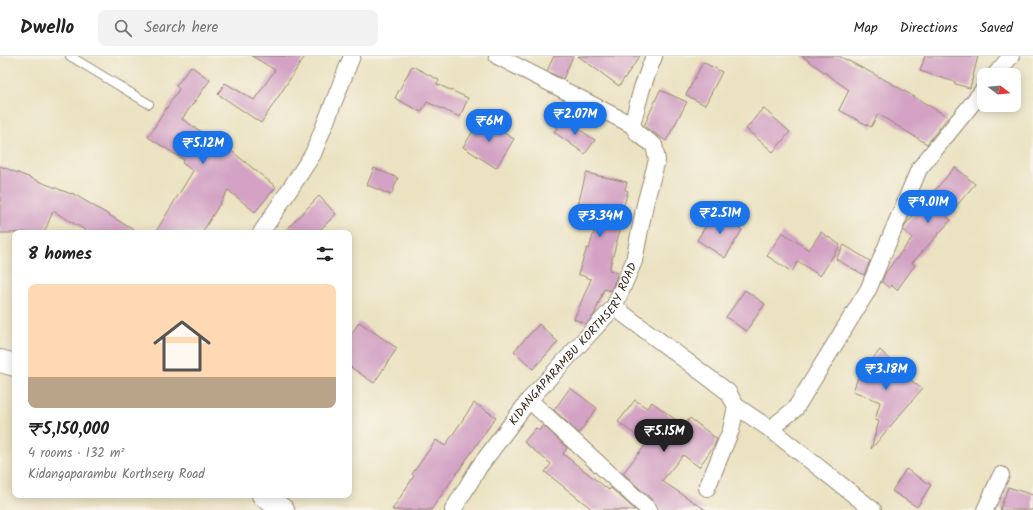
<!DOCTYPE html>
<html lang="en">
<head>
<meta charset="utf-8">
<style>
  body { margin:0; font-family:Kalam,sans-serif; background:#f2f2f2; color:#222; height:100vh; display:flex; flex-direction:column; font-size:15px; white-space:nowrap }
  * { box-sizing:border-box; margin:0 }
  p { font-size:13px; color:#767676 }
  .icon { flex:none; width:22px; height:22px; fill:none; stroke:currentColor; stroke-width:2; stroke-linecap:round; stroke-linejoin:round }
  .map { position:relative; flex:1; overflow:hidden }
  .drawer { position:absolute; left:12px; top:174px; width:340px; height:268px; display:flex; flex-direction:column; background:#fff; border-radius:8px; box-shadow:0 2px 10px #0003 }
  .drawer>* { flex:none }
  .needle { width:26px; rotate:106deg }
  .controls { position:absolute; left:977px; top:12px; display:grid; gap:8px }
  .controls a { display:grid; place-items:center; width:44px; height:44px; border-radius:8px; background:#fff; box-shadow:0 2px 10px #0003; font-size:20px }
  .price { position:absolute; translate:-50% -34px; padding:0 9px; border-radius:14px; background:#1a73e8; color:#fff; font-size:13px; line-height:26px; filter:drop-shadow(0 1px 2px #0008) }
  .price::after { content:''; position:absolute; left:50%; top:24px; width:12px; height:9px; margin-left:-6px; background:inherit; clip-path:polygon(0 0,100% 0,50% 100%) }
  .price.selected { background:#222; color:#fff }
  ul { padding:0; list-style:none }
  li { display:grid; align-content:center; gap:8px; height:212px; padding:0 16px }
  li+li { border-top:1px solid #e0e0e0 }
  li span { display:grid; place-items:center; height:124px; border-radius:8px; color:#555 }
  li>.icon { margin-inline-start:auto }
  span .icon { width:72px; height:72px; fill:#fffc; stroke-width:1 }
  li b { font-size:17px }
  h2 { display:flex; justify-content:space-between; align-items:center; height:48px; padding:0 16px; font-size:17px }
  header { display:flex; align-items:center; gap:24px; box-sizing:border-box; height:56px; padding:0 20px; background:#fff; border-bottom:1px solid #e0e0e0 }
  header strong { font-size:19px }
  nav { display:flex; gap:22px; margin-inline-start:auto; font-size:14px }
  .search { width:280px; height:36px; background:#f2f2f2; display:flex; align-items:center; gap:10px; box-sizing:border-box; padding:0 14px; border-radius:8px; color:#767676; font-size:15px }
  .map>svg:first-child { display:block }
  .building { fill:#d3a2c4 }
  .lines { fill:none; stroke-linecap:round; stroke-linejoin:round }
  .service-casing { stroke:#938670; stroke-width:10 }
  .minor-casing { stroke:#938670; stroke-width:18 }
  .secondary-casing { stroke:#938670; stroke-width:24 }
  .service { stroke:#fff; stroke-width:8 }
  .minor { stroke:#fff; stroke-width:16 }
  .secondary { stroke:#fff; stroke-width:22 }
  .labels { text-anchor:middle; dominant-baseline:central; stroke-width:3; stroke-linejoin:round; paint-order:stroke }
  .street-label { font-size:12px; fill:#3b2a1e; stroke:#f7f3e8 }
</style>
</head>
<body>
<header>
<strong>Dwello</strong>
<div class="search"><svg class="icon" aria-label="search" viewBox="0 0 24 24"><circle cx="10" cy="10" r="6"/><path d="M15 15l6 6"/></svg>Search here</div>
<nav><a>Map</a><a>Directions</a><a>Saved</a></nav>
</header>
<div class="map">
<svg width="1033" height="454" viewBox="0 0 1033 454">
  <rect width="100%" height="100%" fill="#f7f3e8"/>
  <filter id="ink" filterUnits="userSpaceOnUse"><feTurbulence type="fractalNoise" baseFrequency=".025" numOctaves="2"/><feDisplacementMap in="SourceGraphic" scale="8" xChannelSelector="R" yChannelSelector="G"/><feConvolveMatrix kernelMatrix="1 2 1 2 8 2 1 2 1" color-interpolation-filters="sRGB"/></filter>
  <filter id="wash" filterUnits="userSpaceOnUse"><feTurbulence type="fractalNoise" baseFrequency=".012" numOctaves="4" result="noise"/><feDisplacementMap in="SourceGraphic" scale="16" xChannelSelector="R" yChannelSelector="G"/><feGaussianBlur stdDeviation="0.9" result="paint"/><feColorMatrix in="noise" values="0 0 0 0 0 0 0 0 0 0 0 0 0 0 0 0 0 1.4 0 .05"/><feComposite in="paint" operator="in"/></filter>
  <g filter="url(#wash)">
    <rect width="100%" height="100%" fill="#ebe2c1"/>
    <g id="blocks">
      <!-- building -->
      <g class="building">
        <polygon points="252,0 305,0 261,67 218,38 225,27 254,44 275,14"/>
        <polygon points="554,0 573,0 563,23 547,15"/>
        <polygon points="578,0 640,0 619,30"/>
        <polygon points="802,0 839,0 891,27 948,61 927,88 878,58 871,71 839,54 849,34"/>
        <polygon points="925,0 978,0 970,32 955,28 955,26 920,15"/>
        <polygon points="703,6 722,16 705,49 686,39"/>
        <polygon points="191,10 210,24 182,63 234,97 276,131 255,156 228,134 202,177 155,177 193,115 182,107 184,104 148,81 179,33 176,30"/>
        <polygon points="412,10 439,24 437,28 468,42 460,61 427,46 421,56 395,42"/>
        <polygon points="660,34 687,46 666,85 644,70"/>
        <polygon points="763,52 790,76 773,96 746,73"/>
        <polygon points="481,63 514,83 496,112 463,91"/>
        <polygon points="564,63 595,84 585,98 554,76"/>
        <polygon points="0,110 71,138 72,137 139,177 90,177 53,155 44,177 0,177"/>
        <polygon points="955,111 975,128 947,161 951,164 912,207 915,209 897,234 891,229 889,232 882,226 886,216 912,182 903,174 906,168"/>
        <polygon points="374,112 398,122 391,139 367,129"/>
        <polygon points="586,117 627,126 625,134 628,135 619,166 622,167 609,214 618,217 611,235 604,233 594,259 586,268 574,263 591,223 578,218 587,192 589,193 599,158 577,153"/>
        <polygon points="319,140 336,158 317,177 283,177"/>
        <polygon points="714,157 742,174 725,202 697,184"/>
        <polygon points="782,176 809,194 821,176 840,189 820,220 798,205 792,216 767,200"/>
        <polygon points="844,189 870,205 864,219 836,203"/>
        <polygon points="745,234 765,248 746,275 726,261"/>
        <polygon points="359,266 397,292 374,327 349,310 349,282"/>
        <polygon points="539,268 558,286 533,313 514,295"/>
        <polygon points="880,294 893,306 891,308 922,333 871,393 879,365 875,364 880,346 853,335 859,319"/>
        <polygon points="570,332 597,352 579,377 554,354"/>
        <polygon points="635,344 647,352 652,346 684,370 690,362 717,383 714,390 699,411 683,399 662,425 706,454 658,454 655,447 623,417 647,387 618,366"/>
        <polygon points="474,347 496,361 431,454 392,454 414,420 412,418 436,384 445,390"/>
        <polygon points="543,369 567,392 563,398 609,434 611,432 635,454 593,454 545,416 551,408 524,386 536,372 539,375"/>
        <polygon points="906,413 931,429 917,451 892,435"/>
        <polygon points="1008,431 1033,439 1033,454 1000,454"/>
      </g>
    </g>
  </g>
  <g filter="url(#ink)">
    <use href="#blocks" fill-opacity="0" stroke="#938670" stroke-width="1"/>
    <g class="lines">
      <!-- service casing -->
      <g class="service-casing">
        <polyline id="service" points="70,0 149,48"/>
      </g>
      <!-- minor casing -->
      <g class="minor-casing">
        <g id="minor">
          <polyline points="497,0 632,69"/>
          <polyline points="995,19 1011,0"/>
          <polyline points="261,177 313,98 352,0"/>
          <polyline points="614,251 728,336 736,350 731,374 707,432"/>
          <polyline points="529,344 649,454"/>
          <polyline points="736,350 770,373 873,454"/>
          <polyline points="770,373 795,353 868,234 919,113 984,33"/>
          <path id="s1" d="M453,454L479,411L529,344L614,251L634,205L645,148L657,104L654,89L638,78L632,69L642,32L654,0"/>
          <polyline points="985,454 1001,419"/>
        </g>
      </g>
      <!-- secondary casing -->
      <g class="secondary-casing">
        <g id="secondary">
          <polyline points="0,305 15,309"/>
          <polyline points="263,439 283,454"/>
        </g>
      </g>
      <!-- service -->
      <use href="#service" class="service"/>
      <!-- minor -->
      <use href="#minor" class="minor"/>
      <!-- secondary -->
      <use href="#secondary" class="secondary"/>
    </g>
  </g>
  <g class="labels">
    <!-- street labels -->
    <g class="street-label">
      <text stroke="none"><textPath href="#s1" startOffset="206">KIDANGAPARAMBU KORTHSERY ROAD</textPath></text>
    </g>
  </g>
</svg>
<div class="controls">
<a><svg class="needle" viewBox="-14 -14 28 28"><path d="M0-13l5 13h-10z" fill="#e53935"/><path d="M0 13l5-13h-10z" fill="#767676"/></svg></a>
</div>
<b class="price" style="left:575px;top:80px">₹2.07M</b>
<b class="price" style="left:489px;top:87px">₹6M</b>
<b class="price" style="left:203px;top:109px">₹5.12M</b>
<b class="price" style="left:928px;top:168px">₹9.01M</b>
<b class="price" style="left:720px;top:179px">₹2.51M</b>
<b class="price" style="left:600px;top:182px">₹3.34M</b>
<b class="price" style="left:886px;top:335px">₹3.18M</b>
<b class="price selected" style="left:664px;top:397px">₹5.15M</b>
<section class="drawer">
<h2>8 homes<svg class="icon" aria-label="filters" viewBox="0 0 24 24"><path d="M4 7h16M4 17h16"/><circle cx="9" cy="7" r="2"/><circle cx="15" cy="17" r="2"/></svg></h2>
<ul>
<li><span style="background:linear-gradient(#ffd9b3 75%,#b9a48a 0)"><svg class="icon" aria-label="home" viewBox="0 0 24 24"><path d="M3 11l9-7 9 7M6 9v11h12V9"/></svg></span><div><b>₹5,150,000</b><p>4 rooms · 132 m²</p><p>Kidangaparambu Korthsery Road</p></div></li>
</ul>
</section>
</div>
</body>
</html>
